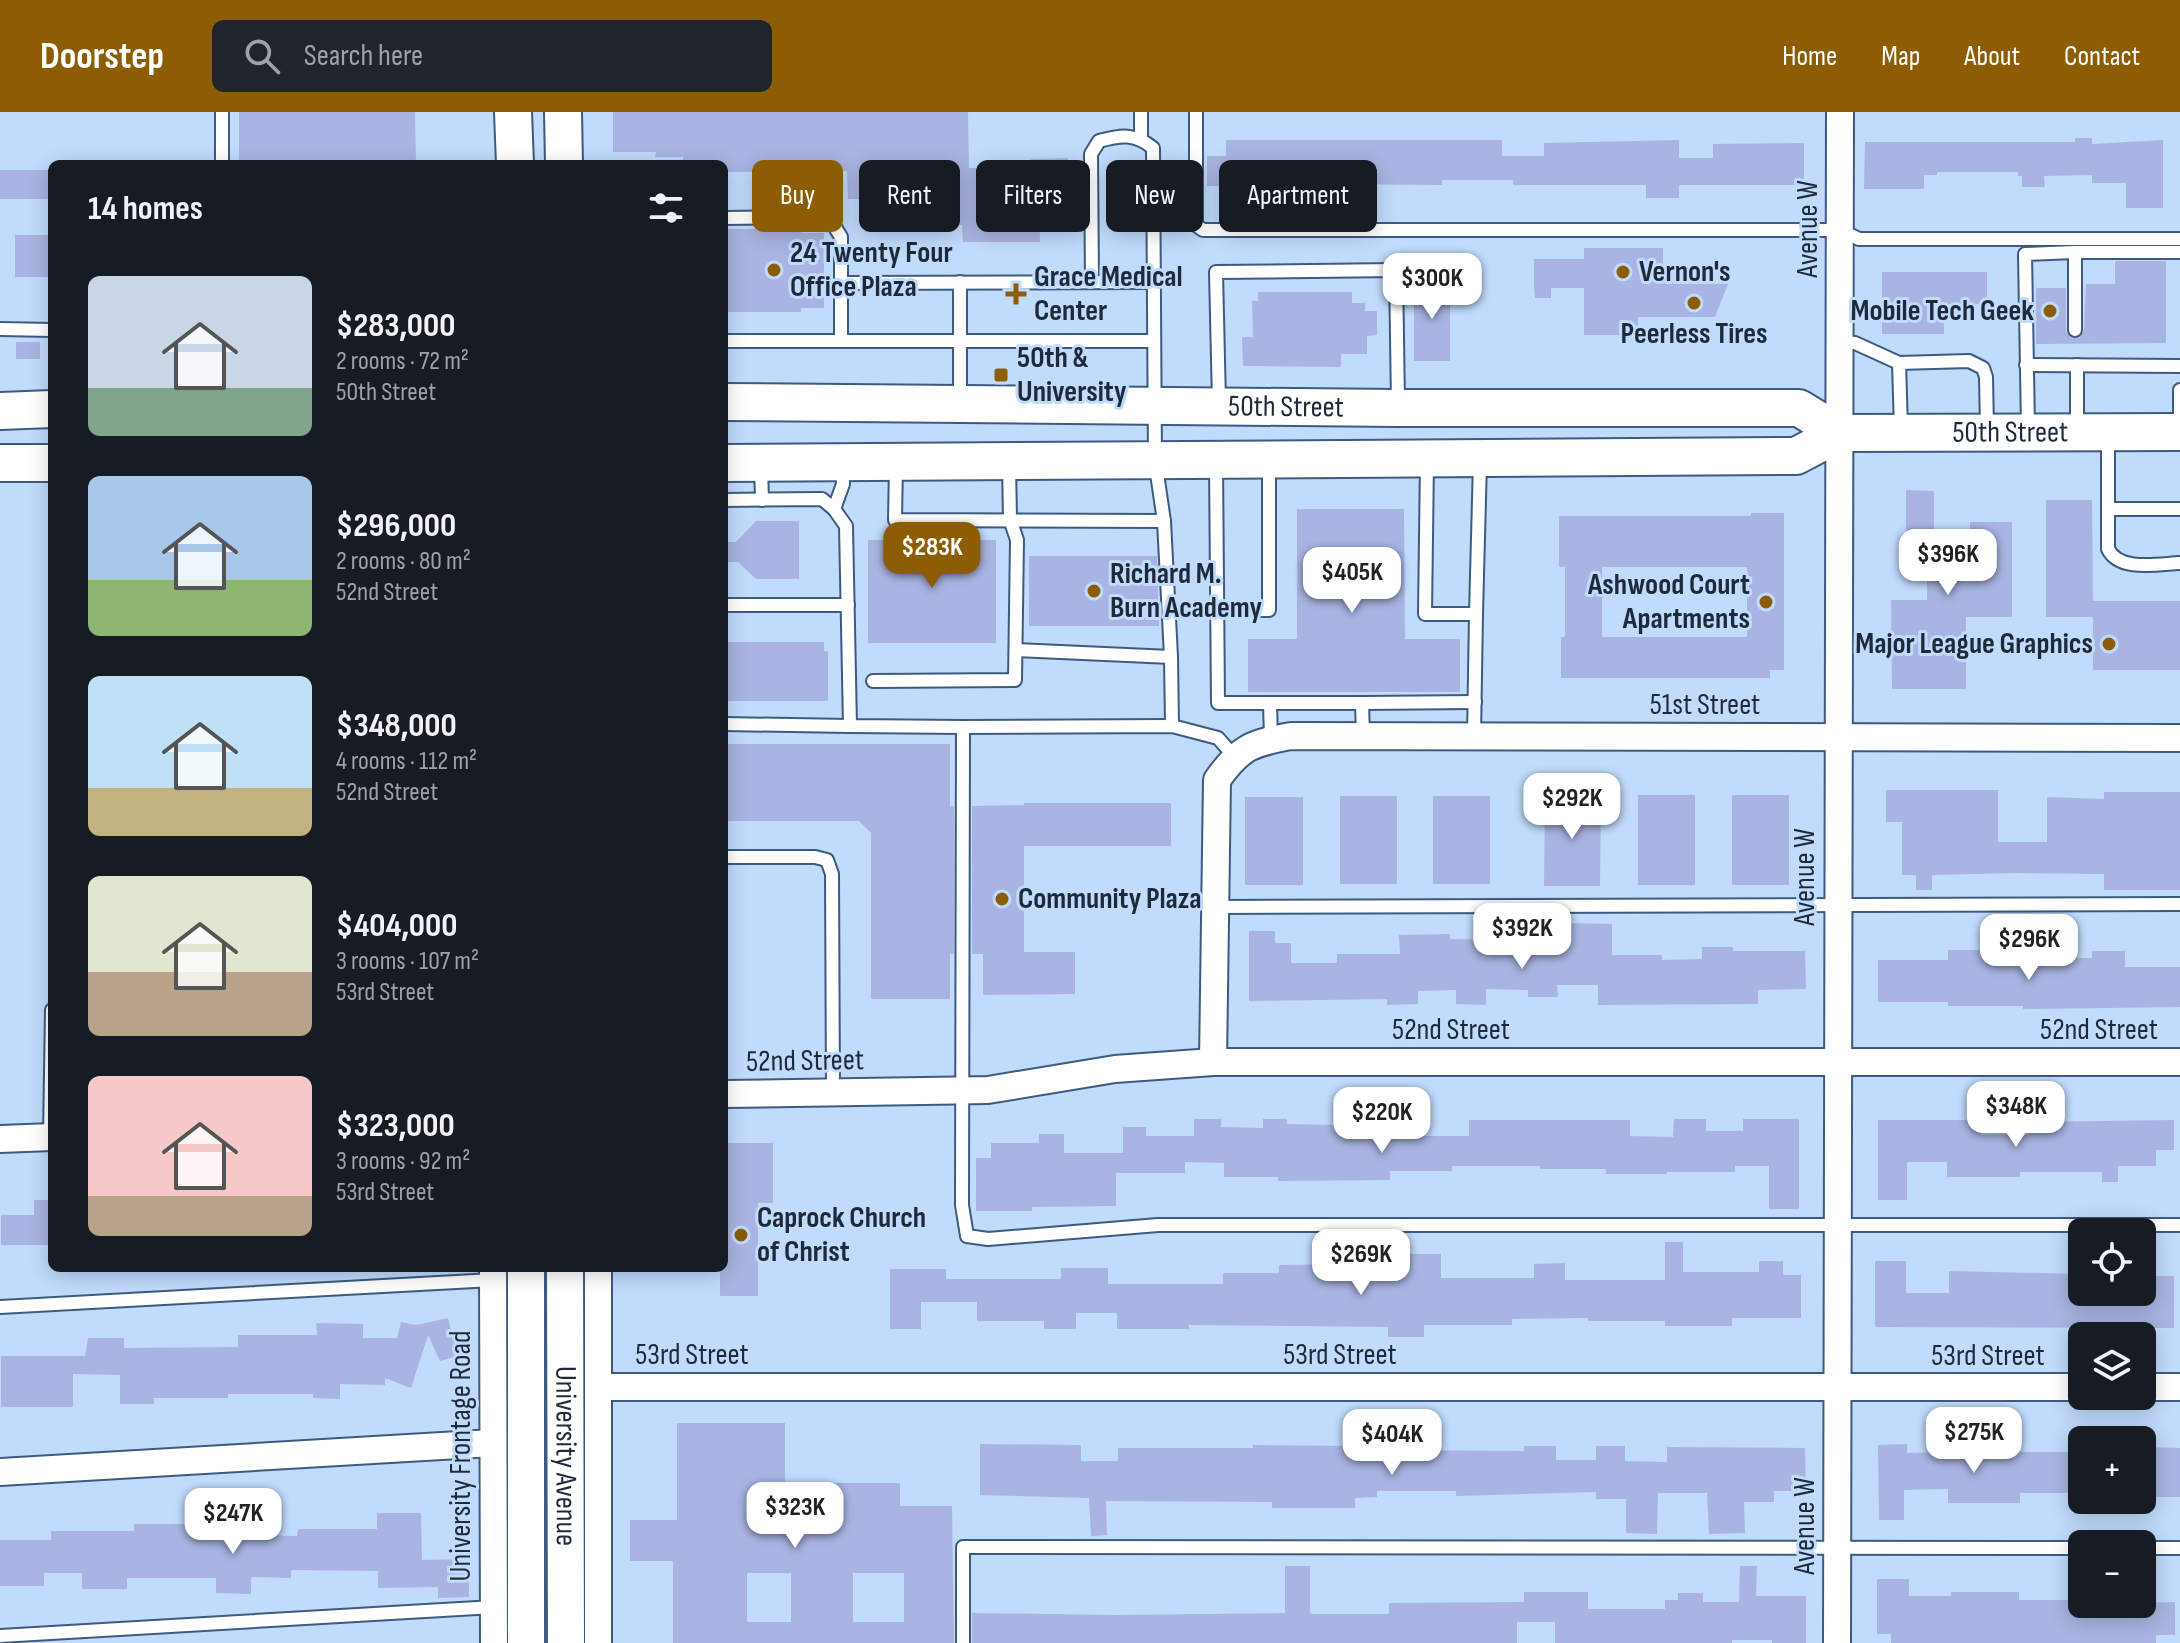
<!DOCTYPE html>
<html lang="en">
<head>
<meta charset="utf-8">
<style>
  body { margin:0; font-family:"Sofia Sans Condensed",sans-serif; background:#20242c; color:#f1f3f6; height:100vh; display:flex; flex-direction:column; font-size:30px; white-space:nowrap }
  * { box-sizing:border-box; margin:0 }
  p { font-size:26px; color:#9ea1a6 }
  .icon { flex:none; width:44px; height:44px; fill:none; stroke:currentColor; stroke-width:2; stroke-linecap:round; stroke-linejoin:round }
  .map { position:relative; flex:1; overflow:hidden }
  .sheet { position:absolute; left:48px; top:48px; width:680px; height:1112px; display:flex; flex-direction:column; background:#171b24; border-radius:12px; box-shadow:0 4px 20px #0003 }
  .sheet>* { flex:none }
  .hud { position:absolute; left:752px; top:48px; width:760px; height:72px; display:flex; gap:16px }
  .buttons { position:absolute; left:2068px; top:1106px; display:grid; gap:16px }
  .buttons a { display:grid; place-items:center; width:88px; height:88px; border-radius:12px; background:#171b24; box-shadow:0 4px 20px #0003; font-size:40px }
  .price { position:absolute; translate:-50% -68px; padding:0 18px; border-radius:16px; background:#fff; color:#222; font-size:26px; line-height:52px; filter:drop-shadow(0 2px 4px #0008) }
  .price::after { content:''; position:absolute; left:50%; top:48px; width:24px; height:18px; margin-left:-12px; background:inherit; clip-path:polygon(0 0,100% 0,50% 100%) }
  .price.on { background:#8c5d03; color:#fff }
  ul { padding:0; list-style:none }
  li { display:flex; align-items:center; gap:24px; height:200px; padding:0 40px }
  li span { display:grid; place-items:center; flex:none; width:224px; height:160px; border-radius:12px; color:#555 }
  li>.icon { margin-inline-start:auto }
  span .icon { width:96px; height:96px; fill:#fffc; stroke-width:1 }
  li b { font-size:34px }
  h2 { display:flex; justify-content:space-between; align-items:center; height:96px; padding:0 40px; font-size:34px }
  .pill { padding:0 28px; border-radius:12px; background:#171b24; box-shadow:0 4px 20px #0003; font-size:28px; line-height:72px }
  .pill.on { background:#8c5d03; color:#fff }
  header { display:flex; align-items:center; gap:48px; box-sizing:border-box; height:112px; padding:0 40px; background:#8c5d03; color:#fff }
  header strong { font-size:38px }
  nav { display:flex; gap:44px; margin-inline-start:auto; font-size:28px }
  .search { width:560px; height:72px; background:#20242c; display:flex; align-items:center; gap:20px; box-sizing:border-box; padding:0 28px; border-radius:12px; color:#9ea1a6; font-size:30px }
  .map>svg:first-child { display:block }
  .building { fill:#a9b4e2; fill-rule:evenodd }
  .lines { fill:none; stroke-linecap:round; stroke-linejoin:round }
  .lane-casing { stroke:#3e5a7e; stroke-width:16 }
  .street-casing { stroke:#3e5a7e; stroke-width:30 }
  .secondary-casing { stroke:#3e5a7e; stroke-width:40 }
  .lane { stroke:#fff; stroke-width:12 }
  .street { stroke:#fff; stroke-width:26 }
  .secondary { stroke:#fff; stroke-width:36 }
  .poi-dot { fill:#8c5d03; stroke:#c1dbfc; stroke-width:3 }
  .labels { text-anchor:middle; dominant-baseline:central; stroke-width:6; stroke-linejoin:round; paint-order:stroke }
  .street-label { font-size:30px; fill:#1e2a3a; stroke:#c1dbfc }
  .poi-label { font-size:30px; font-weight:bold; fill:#1e2a3a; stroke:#c1dbfc; text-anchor:start }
</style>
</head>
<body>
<header>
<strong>Doorstep</strong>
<div class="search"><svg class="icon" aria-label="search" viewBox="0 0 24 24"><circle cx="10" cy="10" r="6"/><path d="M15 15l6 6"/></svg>Search here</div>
<nav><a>Home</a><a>Map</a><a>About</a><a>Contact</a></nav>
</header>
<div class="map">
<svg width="2180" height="1531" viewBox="0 0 2180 1531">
  <rect width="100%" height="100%" fill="#c1dbfc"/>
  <!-- building -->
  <g class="building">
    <polygon points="239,0 415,0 416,52 239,52"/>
    <polygon points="613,0 968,0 969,56 1031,55 1031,47 1068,46 1069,93 1039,93 1040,130 963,130 962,113 940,113 940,87 848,87 847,59 724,60 724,52 683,52 683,45 655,45 656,40 613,40"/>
    <polygon points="2075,26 2092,26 2092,32 2163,28 2163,96 2126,96 2126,71 2092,71 2092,63 2044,64 2045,75 2022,75 2022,64 2018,64 2018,60 1937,60 1937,63 1924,63 1924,77 1864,77 1865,30 2075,30"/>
    <polygon points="1226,28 1502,28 1502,44 1544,44 1544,31 1679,28 1679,46 1713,46 1713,32 1804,31 1804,73 1679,73 1679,86 1646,86 1646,73 1513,73 1513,68 1442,68 1442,73 1302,72 1302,82 1270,82 1270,74 1207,74 1207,44 1226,44"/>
    <rect x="0" y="58" width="52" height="29"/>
    <polygon points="724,117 801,117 801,121 824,121 824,196 801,196 801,200 724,200"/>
    <rect x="15" y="123" width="37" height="42"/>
    <polygon points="1584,136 1663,136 1663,171 1728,172 1715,205 1638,205 1638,223 1584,223 1584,176 1551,176 1551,186 1535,186 1534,176 1534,147 1584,147"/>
    <polygon points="2115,149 2166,149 2166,231 2036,232 2036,176 2066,176 2066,219 2071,226 2079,226 2084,218 2086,172 2115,172"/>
    <polygon points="1882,160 1987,160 1987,192 1944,192 1944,222 1882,222"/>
    <rect x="1414" y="169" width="36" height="80"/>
    <polygon points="1258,180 1352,180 1352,191 1365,191 1365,199 1377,199 1377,223 1367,224 1367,242 1341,242 1341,255 1243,254 1242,225 1253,225 1252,189 1258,189"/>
    <rect x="16" y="230" width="24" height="17"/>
    <polygon points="1906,378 1934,379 1934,421 1970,421 1970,410 2012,410 2012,505 1966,505 1966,577 1892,577 1891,488 1927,488 1927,433 1906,433"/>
    <polygon points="2046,388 2092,388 2093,489 2180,489 2180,558 2093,558 2093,505 2046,505"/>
    <polygon points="1297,397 1404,397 1405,527 1460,527 1460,580 1248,580 1248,527 1297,527"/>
    <path d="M1751,401H1784V558H1770V566H1561V525H1565V455H1559V404H1751ZM1602,455H1747V525H1602Z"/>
    <polygon points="756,409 799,409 799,467 756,467 738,450 724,450 724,430 736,430"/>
    <polygon points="912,422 967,422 967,428 996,428 996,531 868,531 868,428 912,428"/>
    <polygon points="1029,444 1157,444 1159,514 1029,514"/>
    <polygon points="724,530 824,530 824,539 828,539 828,589 724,589"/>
    <polygon points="724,632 950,632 950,694 954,694 954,842 950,842 950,887 871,887 871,721 859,709 724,709"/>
    <polygon points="1886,678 1998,678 1998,730 2047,730 2047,685 2104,687 2104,680 2180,680 2180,778 2104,778 2104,762 2016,761 1932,763 1932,778 1916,778 1916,763 1902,763 1902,710 1886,710"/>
    <rect x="1638" y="683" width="57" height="90"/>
    <rect x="1732" y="683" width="57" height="90"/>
    <rect x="1340" y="684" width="57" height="88"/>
    <rect x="1433" y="684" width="57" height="88"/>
    <polygon points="1545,684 1601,684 1600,774 1544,774"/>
    <rect x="1245" y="685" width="58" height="88"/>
    <polygon points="1024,691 1171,691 1171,734 1024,734 1024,840 1075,840 1075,882 983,883 983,842 972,842 972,694 1024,693"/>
    <polygon points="1570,811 1612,812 1612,843 1662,843 1662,848 1702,847 1702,835 1733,835 1733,839 1805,839 1806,877 1758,878 1758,892 1598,893 1598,873 1557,873 1558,885 1528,885 1528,878 1486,877 1486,893 1456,892 1456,878 1418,879 1418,892 1387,893 1387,887 1249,889 1249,819 1275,819 1275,831 1291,831 1291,851 1337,851 1337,842 1400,842 1399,823 1450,822 1450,827 1570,829"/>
    <polygon points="1948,838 2015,838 2015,846 2092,846 2092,839 2125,839 2125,855 2180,855 2180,895 2023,897 2023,894 1948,894 1948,890 1878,890 1878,848 1948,848"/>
    <polygon points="1194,1007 1221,1007 1221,1015 1263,1016 1263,1007 1287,1007 1287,1012 1334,1013 1334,1008 1421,1008 1421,1024 1469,1024 1469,1008 1630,1008 1630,1024 1673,1025 1674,1007 1706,1007 1706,1019 1743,1019 1743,1007 1799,1007 1799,1097 1769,1097 1769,1054 1735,1054 1735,1060 1667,1060 1667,1062 1606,1062 1606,1057 1540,1057 1540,1054 1452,1054 1452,1059 1390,1059 1390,1068 1278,1069 1278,1065 1224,1065 1224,1051 1185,1050 1185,1061 1116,1061 1116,1094 1032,1095 1032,1099 976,1099 976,1046 991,1046 991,1031 1039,1031 1039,1022 1064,1022 1064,1041 1123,1041 1123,1015 1146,1015 1146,1024 1194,1024"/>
    <polygon points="1878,1008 1981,1008 1981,1023 2028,1023 2028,1010 2174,1008 2174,1038 2156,1038 2156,1054 2118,1054 2118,1070 2102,1070 2102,1060 2020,1060 2020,1065 1947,1065 1947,1050 1907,1050 1907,1088 1878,1088"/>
    <polygon points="724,1031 773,1031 773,1091 758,1091 758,1184 720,1184 720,1156 724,1156"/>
    <polygon points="34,1088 52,1088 52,1133 1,1133 1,1103 34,1103"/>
    <polygon points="1665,1130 1683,1130 1683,1160 1759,1160 1759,1149 1783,1149 1783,1163 1801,1163 1801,1206 1732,1206 1732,1214 1665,1214 1665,1209 1588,1209 1588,1206 1512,1207 1512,1213 1424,1213 1424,1225 1388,1225 1388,1215 1189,1213 1189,1217 1117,1217 1117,1201 1076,1201 1076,1217 1044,1217 1044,1209 977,1209 977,1190 921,1190 921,1217 890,1217 890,1157 946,1157 946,1167 1061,1167 1061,1156 1108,1156 1108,1172 1223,1172 1223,1161 1279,1161 1279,1153 1406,1152 1406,1142 1441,1142 1441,1166 1534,1166 1534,1152 1565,1151 1565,1168 1665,1168"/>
    <polygon points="1875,1149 1906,1149 1906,1181 1949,1181 1949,1159 2082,1162 2082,1180 2142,1180 2142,1164 2174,1164 2174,1216 1875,1215"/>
    <polygon points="448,1206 457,1244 440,1249 428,1223 411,1276 385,1266 385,1273 340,1272 340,1287 313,1286 313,1282 228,1282 228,1286 154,1286 154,1292 120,1292 120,1263 73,1262 73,1295 1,1295 1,1244 85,1244 88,1226 124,1226 124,1236 238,1235 238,1223 317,1223 316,1211 363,1212 363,1226 397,1226 401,1210 416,1213"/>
    <path d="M677,1311H785V1371H900V1394H952L954,1531H673V1449H630V1408H677ZM747,1461H791V1510H747ZM853,1461H904V1510H853Z"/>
    <polygon points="980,1332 1081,1333 1081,1349 1118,1349 1118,1336 1253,1336 1253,1333 1351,1334 1351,1341 1388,1341 1388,1338 1524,1339 1524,1334 1556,1334 1556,1348 1596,1348 1596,1334 1625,1334 1625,1349 1667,1350 1667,1335 1805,1336 1806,1379 1774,1379 1774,1390 1744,1390 1745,1421 1709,1422 1707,1381 1658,1381 1657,1422 1626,1421 1626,1387 1596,1387 1596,1380 1456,1384 1456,1379 1377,1379 1377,1385 1355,1386 1355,1396 1272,1396 1272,1390 1106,1389 1107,1423 1091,1424 1089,1386 980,1383"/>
    <polygon points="1907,1332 1907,1341 1948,1340 1948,1334 2020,1334 2020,1340 2082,1340 2082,1381 2020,1381 2020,1391 1948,1391 1948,1377 1904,1378 1904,1408 1879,1408 1878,1333"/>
    <polygon points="2142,1335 2180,1336 2180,1385 2148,1385 2148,1380 2142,1380"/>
    <polygon points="377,1401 421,1401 422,1448 469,1447 469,1485 438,1486 438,1475 378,1476 378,1459 291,1458 291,1466 251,1465 251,1482 216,1481 216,1466 127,1466 127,1477 82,1477 82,1461 44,1461 44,1474 0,1474 0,1428 51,1428 51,1419 134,1419 134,1412 216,1412 216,1409 248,1409 248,1423 297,1424 298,1417 377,1417"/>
    <polygon points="1285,1454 1310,1454 1310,1501 1312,1502 1389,1502 1389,1491 1524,1490 1524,1480 1588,1480 1588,1497 1665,1497 1665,1488 1678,1488 1678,1481 1703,1481 1703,1490 1739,1490 1740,1454 1757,1454 1756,1484 1806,1484 1806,1531 1772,1531 1772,1528 1732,1528 1732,1531 1555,1531 1555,1510 1517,1510 1517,1531 972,1531 972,1501 1114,1503 1285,1501"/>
    <polygon points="1877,1467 1909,1467 1909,1484 1951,1484 1951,1480 2019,1480 2019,1488 2082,1488 2082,1492 2175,1490 2175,1523 2156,1523 2156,1531 1891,1531 1891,1522 1877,1522"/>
  </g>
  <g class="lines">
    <!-- lane casing -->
    <g class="lane-casing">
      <g id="lane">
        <polyline points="222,0 222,52"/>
        <polyline points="1141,0 1141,26"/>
        <polyline points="1196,0 1196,113 1203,118 1840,118 1859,127 2180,127"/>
        <polyline points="724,106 817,105 833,112 841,125 841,171 1154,170"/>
        <polyline points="960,170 960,287"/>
        <polyline points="0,217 52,218"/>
        <polyline points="2075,218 2075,140 2180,140"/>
        <polyline points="724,229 841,229 841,171"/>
        <polyline points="841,229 1154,229"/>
        <polyline points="1840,230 1855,231 1899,251"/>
        <polyline points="2026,253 2180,254"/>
        <polyline points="1219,291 1216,160 1396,158 1398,292"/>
        <polyline points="2028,316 2025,142 2075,140"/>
        <polyline points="1901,317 1899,251 1969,249 1983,256 1986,265 1987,317"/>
        <polyline points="2180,317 2180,278"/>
        <polyline points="2077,318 2077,253"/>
        <path d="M2108,323V437C2119,460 2158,452 2180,451"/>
        <polyline points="1427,349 1425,502 1476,502 1480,349"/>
        <polyline points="1216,350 1218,591 1362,591"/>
        <path d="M896,352L895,408L1164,409L1155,348L1153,36C1135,21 1121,23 1099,29L1091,42L1092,170"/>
        <polyline points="761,354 762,388"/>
        <polyline points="724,388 822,387 834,397 846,414 850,614 963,615 962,1093 967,1124 988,1127 1158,1113 2180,1113"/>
        <polyline points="834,397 843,372 842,354"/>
        <polyline points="2108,397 2180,397"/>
        <polyline points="724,493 848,493"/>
        <polyline points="1217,498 1269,498 1269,349"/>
        <polyline points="1016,538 1171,545 1164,409"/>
        <polyline points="1171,545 1172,614"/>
        <polyline points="873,569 1015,568 1017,428 1010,407 1009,352"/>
        <polyline points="1270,591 1271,628"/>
        <polyline points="724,612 850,614"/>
        <polyline points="963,615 1172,614 1218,626 1233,643"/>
        <polyline points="1363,624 1362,591 1475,590"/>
        <polyline points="1474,624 1476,502"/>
        <polyline points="724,745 815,745 827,748 832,762 833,980"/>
        <polyline points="1214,795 2180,792"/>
        <polyline points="50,1025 52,898"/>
        <polyline points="0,1195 493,1168"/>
        <polyline points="2142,1436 2180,1436"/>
        <polyline points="0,1524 494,1495"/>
        <polyline points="963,1531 963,1435 2082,1436"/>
      </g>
    </g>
    <!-- street casing -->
    <g class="street-casing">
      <g id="street">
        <path d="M1213,950L1217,668C1240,635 1252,631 1291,624L2180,626"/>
        <polyline points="724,982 988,978 1115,957 1213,950 2180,950"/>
        <polyline points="0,1027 52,1025"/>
        <polyline points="493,1156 494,1531"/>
        <polyline points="599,1275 2082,1275"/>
        <polyline points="2142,1275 2180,1275"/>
        <polyline points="0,1360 493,1331"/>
        <polyline points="598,1531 598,1156"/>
        <polyline points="1837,1531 1840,0"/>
      </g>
    </g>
    <!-- secondary casing -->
    <g class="secondary-casing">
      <g id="secondary">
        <polyline points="513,0 515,52"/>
        <polyline points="563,0 564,52"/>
        <path id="s1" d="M724,290L1398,296H1799L1840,321"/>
        <polyline points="0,299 52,297"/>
        <polyline points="0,351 52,351"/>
        <path id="s2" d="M724,351L1796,344L1840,321L2180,320"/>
        <path id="s3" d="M565,1156L566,1531"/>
        <polyline points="526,1531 526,1156"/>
      </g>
    </g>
    <!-- lane -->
    <use href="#lane" class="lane"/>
    <!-- street -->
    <use href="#street" class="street"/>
    <!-- secondary -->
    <use href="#secondary" class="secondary"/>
  </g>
  <!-- markers -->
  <g class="poi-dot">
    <circle cx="774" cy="158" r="8"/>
    <circle cx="1623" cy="160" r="8"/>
    <path d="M1012 170h8v8h8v8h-8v8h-8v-8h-8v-8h8z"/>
    <circle cx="1694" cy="191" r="8"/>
    <circle cx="2050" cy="199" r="8"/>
    <rect x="993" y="255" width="16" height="16" rx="4"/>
    <circle cx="1094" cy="479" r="8"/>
    <circle cx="1766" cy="490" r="8"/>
    <circle cx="2109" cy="532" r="8"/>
    <circle cx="1002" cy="787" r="8"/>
    <circle cx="741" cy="1123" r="8"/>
  </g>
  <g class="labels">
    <!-- street labels -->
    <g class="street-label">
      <text transform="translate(1808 117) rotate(-90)">Avenue W</text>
      <text stroke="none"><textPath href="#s1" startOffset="562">50th Street</textPath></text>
      <text stroke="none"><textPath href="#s2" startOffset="1292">50th Street</textPath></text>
      <text x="1705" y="593">51st Street</text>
      <text transform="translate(1805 765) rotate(-90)">Avenue W</text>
      <text x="1451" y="918">52nd Street</text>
      <text x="2099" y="918">52nd Street</text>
      <text transform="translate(805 949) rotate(-1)">52nd Street</text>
      <text x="692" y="1243">53rd Street</text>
      <text x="1340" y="1243">53rd Street</text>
      <text x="1988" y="1244">53rd Street</text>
      <text stroke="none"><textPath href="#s3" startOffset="188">University Avenue</textPath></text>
      <text transform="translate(461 1344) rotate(-90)">University Frontage Road</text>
      <text transform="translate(1805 1414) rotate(-90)">Avenue W</text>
    </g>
    <!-- poi labels -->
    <g class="poi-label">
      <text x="790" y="141">24 Twenty Four<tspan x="790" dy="34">Office Plaza</tspan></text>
      <text x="1639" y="160">Vernon's</text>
      <text x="1034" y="165">Grace Medical<tspan x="1034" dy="34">Center</tspan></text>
      <text x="2034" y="199" text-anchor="end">Mobile Tech Geek</text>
      <text x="1694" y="222" text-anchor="middle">Peerless Tires</text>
      <text x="1017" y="246">50th &amp;<tspan x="1017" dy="34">University</tspan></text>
      <text x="1110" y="462">Richard M.<tspan x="1110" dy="34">Burn Academy</tspan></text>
      <text x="1750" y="473" text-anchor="end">Ashwood Court<tspan x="1750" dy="34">Apartments</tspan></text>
      <text x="2093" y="532" text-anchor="end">Major League Graphics</text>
      <text x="1018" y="787">Community Plaza</text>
      <text x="757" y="1106">Caprock Church<tspan x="757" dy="34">of Christ</tspan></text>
    </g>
  </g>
</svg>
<div class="buttons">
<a><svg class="icon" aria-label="locate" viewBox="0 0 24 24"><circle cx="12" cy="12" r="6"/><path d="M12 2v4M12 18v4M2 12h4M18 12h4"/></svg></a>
<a><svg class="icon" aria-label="layers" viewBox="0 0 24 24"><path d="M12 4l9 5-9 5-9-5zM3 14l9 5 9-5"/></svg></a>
<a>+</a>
<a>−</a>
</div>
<b class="price" style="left:1432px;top:209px">$300K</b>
<b class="price on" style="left:932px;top:478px">$283K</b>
<b class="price" style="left:1948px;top:485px">$396K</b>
<b class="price" style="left:1352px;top:503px">$405K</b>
<b class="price" style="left:1572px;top:729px">$292K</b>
<b class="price" style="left:1522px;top:859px">$392K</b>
<b class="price" style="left:2029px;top:870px">$296K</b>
<b class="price" style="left:2016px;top:1037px">$348K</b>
<b class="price" style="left:1382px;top:1043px">$220K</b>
<b class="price" style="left:1361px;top:1185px">$269K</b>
<b class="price" style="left:1974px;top:1363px">$275K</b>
<b class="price" style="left:1392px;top:1365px">$404K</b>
<b class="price" style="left:795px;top:1438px">$323K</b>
<b class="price" style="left:233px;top:1444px">$247K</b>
<div class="hud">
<a class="pill on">Buy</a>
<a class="pill">Rent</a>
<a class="pill">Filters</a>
<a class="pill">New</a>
<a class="pill">Apartment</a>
</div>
<section class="sheet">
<h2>14 homes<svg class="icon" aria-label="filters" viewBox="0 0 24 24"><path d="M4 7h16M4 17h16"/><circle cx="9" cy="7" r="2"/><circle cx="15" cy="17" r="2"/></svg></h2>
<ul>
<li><span style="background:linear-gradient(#c9d6e8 70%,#7fa58c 0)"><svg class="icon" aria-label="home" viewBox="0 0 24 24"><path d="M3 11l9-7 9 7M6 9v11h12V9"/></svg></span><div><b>$283,000</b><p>2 rooms · 72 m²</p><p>50th Street</p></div></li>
<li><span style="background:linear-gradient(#a9c7e8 65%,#8fb573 0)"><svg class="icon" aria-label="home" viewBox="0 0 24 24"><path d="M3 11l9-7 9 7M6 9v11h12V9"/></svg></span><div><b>$296,000</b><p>2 rooms · 80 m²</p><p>52nd Street</p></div></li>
<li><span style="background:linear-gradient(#bfe0f5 70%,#c2b280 0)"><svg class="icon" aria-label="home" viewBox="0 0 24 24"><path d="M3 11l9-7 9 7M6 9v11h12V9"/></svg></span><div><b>$348,000</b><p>4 rooms · 112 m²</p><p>52nd Street</p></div></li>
<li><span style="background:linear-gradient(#dfe7d0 60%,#b9a48a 0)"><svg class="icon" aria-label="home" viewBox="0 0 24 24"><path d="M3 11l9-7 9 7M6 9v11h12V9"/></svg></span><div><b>$404,000</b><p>3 rooms · 107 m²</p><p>53rd Street</p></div></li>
<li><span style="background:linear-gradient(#f6c9c9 75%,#b9a48a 0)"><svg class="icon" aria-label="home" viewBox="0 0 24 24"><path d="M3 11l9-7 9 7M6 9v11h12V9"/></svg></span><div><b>$323,000</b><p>3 rooms · 92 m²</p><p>53rd Street</p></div></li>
</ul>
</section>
</div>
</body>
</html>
